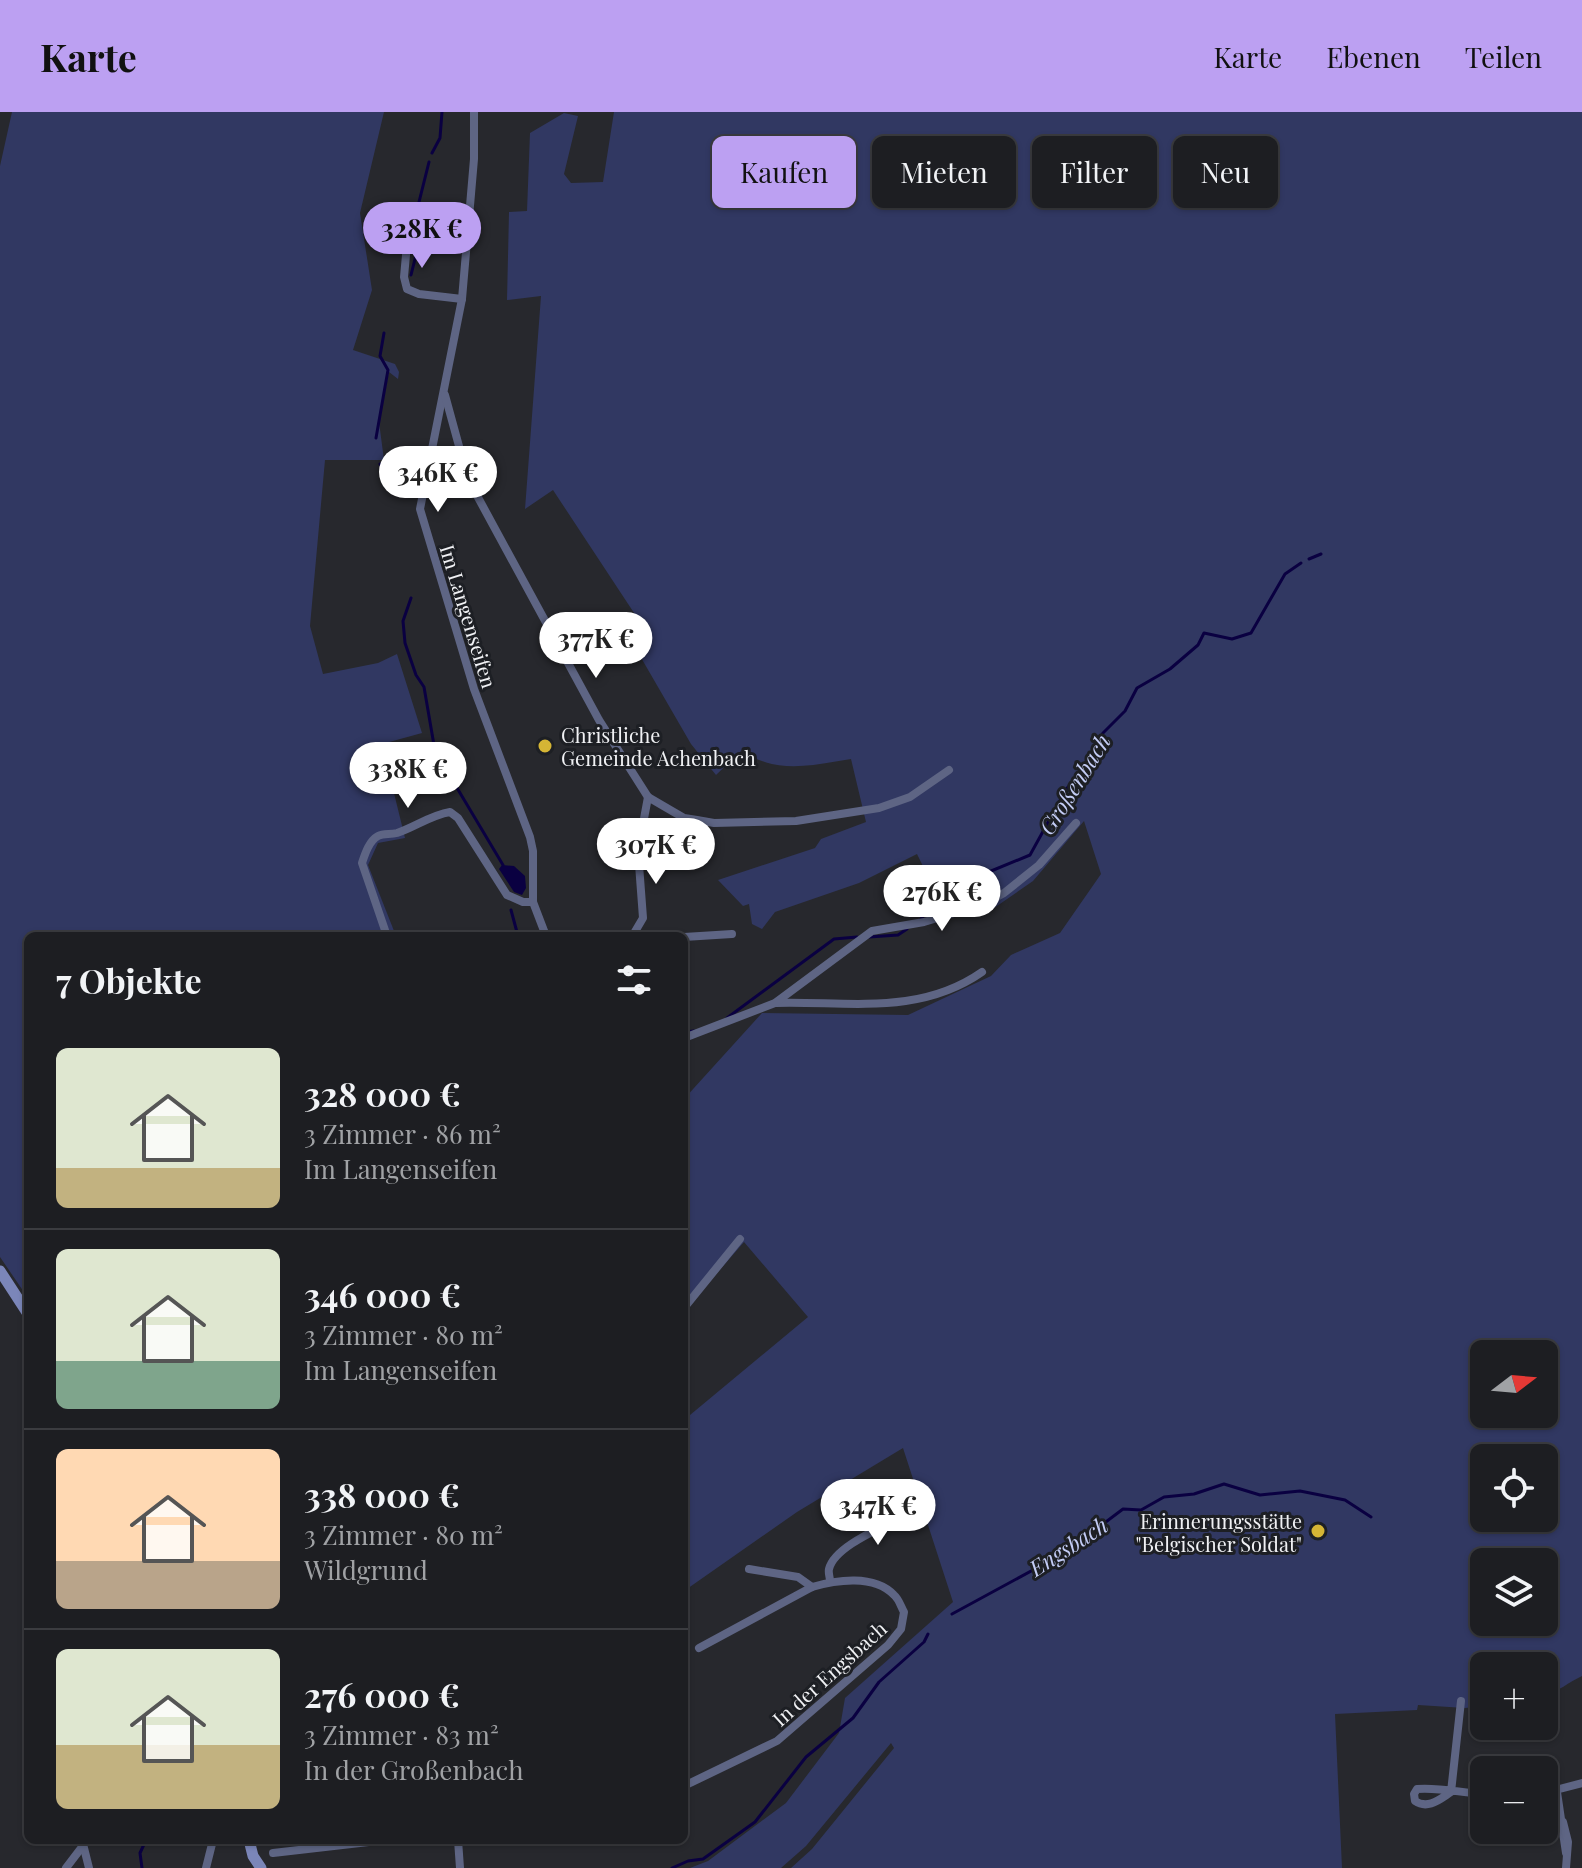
<!DOCTYPE html>
<html lang="de">
<head>
<meta charset="utf-8">
<style>
  body { margin:0; font-family:"Playfair Display",serif; background:#25272a; color:#f1f3f6; height:100vh; display:flex; flex-direction:column; font-size:30px; white-space:nowrap }
  * { box-sizing:border-box; margin:0 }
  p { font-size:26px; color:#a0a2a5 }
  .icon { flex:none; width:44px; height:44px; fill:none; stroke:currentColor; stroke-width:2; stroke-linecap:round; stroke-linejoin:round }
  .map { position:relative; flex:1; overflow:hidden }
  .sheet { position:absolute; left:24px; top:820px; width:664px; height:912px; display:flex; flex-direction:column; background:#1d1e22; border-radius:12px; box-shadow:0 2px 6px #0004,0 0 0 2px #3b3c40 }
  .sheet>* { flex:none }
  .banner { position:absolute; left:712px; top:24px; width:750px; height:72px; display:flex; gap:16px }
  .needle { width:52px; rotate:74deg }
  .tools { position:absolute; left:1470px; top:1228px; display:grid; gap:16px }
  .tools a { display:grid; place-items:center; width:88px; height:88px; border-radius:12px; background:#1d1e22; box-shadow:0 2px 6px #0004,0 0 0 2px #3b3c40; font-size:40px }
  .price { position:absolute; translate:-50% -68px; padding:0 18px; border-radius:28px; background:#fff; color:#222; font-size:26px; line-height:52px; filter:drop-shadow(0 2px 4px #0008) }
  .price::after { content:''; position:absolute; left:50%; top:48px; width:24px; height:18px; margin-left:-12px; background:inherit; clip-path:polygon(0 0,100% 0,50% 100%) }
  .price.active { background:#bca0f2; color:#111 }
  ul { padding:0; list-style:none }
  li { display:flex; align-items:center; gap:24px; height:200px; padding:0 32px }
  li+li { border-top:2px solid #3b3c40 }
  li span { display:grid; place-items:center; flex:none; width:224px; height:160px; border-radius:12px; color:#555 }
  li>.icon { margin-inline-start:auto }
  span .icon { width:96px; height:96px; fill:#fffc; stroke-width:1 }
  li b { font-size:34px }
  h2 { display:flex; justify-content:space-between; align-items:center; height:96px; padding:0 32px; font-size:34px }
  .pill { padding:0 28px; border-radius:12px; background:#1d1e22; box-shadow:0 2px 6px #0004,0 0 0 2px #3b3c40; font-size:28px; line-height:72px }
  .pill.active { background:#bca0f2; color:#111 }
  header { display:flex; align-items:center; gap:48px; box-sizing:border-box; height:112px; padding:0 40px; background:#bca0f2; color:#111 }
  header strong { font-size:38px }
  nav { display:flex; gap:44px; margin-inline-start:auto; font-size:28px }
  .map>svg:first-child { display:block }
  .green { fill:#313862; fill-rule:evenodd }
  .water { fill:#0a0041 }
  .lines { fill:none; stroke-linecap:round; stroke-linejoin:round }
  .stream { stroke:#0a0041; stroke-width:3 }
  .minor { stroke:#5e6584; stroke-width:8 }
  .secondary { stroke:#7b86b9; stroke-width:11 }
  .poi-dot { fill:#d5b535; stroke:#1d1f24; stroke-width:3 }
  .labels { text-anchor:middle; dominant-baseline:central; stroke-width:6; stroke-linejoin:round; paint-order:stroke }
  .street-label { font-size:20px; fill:#f0f1f4; stroke:#1d1f24 }
  .poi-label { font-size:20px; fill:#f0f1f4; stroke:#1d1f24; text-anchor:start }
  .water-label { font-size:22px; font-style:italic; fill:#c3ccf5; stroke:#1d1f24 }
</style>
</head>
<body>
<header>
<strong>Karte</strong>
<nav><a>Karte</a><a>Ebenen</a><a>Teilen</a></nav>
</header>
<div class="map">
<svg width="1582" height="1756" viewBox="0 0 1582 1756">
  <rect width="100%" height="100%" fill="#27282d"/>
  <!-- green -->
  <g class="green">
    <polygon points="12,0 384,0 360,101 372,178 353,238 395,252 399,260 398,267 389,260 379,310 384,348 325,348 310,514 323,562 378,551 397,542 422,621 382,632 405,726 378,731 368,753 396,824 28,824 28,1186 0,1145 0,54"/>
    <path d="M614,0H1582V1564C1569,1570 1558,1580 1544,1583V1554H1484V1594L1465,1596L1418,1593L1417,1598L1335,1602L1342,1756H791L812,1737L894,1636L891,1631L806,1734L781,1756H690L708,1749L786,1691L839,1621L845,1586L953,1490L903,1336L797,1400L684,1479V1308L808,1205L744,1130L684,1199V987L762,901L908,903L991,864L1011,843L1060,821L1101,762L1084,709L1033,769L994,796L980,766L937,783L917,742L859,771L775,800L762,817L752,812L749,792L743,794L718,768L815,736L821,727L866,710L851,647C814,653 774,663 742,638L716,663L691,632L625,518L640,510L553,378L525,397L541,184L507,188L509,100L527,99L530,21L564,1L578,4L564,62L571,71L603,70ZM1484,1242H1544V1302H1484ZM1484,1346H1544V1406H1484ZM1484,1450H1544V1510H1484Z"/>
  </g>
  <!-- water -->
  <polygon class="water" points="502,753 514,754 525,764 526,776 522,783 514,780 499,757"/>
  <g class="lines">
    <!-- stream -->
    <g class="stream">
      <polyline points="432,41 440,26 442,0"/>
      <polyline points="411,163 416,143 415,106 429,50"/>
      <polyline points="376,326 388,258 380,244 384,221"/>
      <polyline points="380,352 403,382"/>
      <polyline points="1309,447 1321,442"/>
      <polyline points="411,486 403,509 405,531 416,563 424,575 435,639 503,753"/>
      <polyline points="511,798 518,824"/>
      <path d="M920,808C936,789 949,773 975,770L979,764L1030,743L1067,676L1078,666L1103,621L1125,599L1137,576L1170,557L1198,533L1204,521L1232,527L1251,521L1285,462L1301,451"/>
      <polyline points="869,825 898,823 907,817"/>
      <polyline points="727,906 834,827 857,825"/>
      <polyline points="684,920 694,919"/>
      <polyline points="952,1502 1066,1440 1123,1397 1141,1398 1164,1385 1194,1382 1224,1372 1260,1383 1300,1379 1345,1388 1371,1405"/>
      <polyline points="142,1756 140,1741 146,1728"/>
      <polyline points="672,1756 688,1749 703,1747 755,1710 806,1645 853,1606 879,1570 924,1530 928,1522"/>
    </g>
    <!-- minor -->
    <g class="minor">
      <polyline points="474,0 474,47 462,187 420,397 474,577 530,725 533,739 533,790 546,824"/>
      <polyline points="404,110 407,132 404,165 407,177 419,182 462,187"/>
      <polyline points="445,283 468,367 599,608 648,685 684,706 697,708 714,711 796,709 879,696 910,685 949,658"/>
      <path d="M387,824L362,751C365,742 369,729 378,724C384,721 390,723 397,721C415,715 431,703 450,700L458,706L507,783L523,790H533"/>
      <polyline points="624,824 633,823 643,806 638,739 648,685"/>
      <polyline points="684,825 732,822"/>
      <path d="M776,891C848,889 919,904 982,860"/>
      <polyline points="684,926 775,891 872,819 924,810 984,792 1004,781 1039,753 1076,711"/>
      <polyline points="684,1196 740,1127"/>
      <polyline points="749,1457 798,1465 812,1475"/>
      <path d="M830,1469C830,1465 828,1461 829,1457C835,1432 892,1412 912,1399"/>
      <path d="M1461,1589L1451,1680C1440,1687 1428,1698 1415,1689L1414,1682L1417,1677C1439,1675 1462,1681 1484,1682"/>
      <path d="M684,1674L777,1629L888,1533L901,1517L904,1500C901,1495 899,1487 894,1483C874,1462 836,1468 812,1475L699,1536"/>
      <polyline points="1557,1680 1566,1741"/>
      <polyline points="1544,1681 1582,1671"/>
      <polyline points="1563,1710 1568,1730 1566,1756"/>
      <polyline points="82,1728 89,1756"/>
      <polyline points="458,1728 460,1756"/>
      <polyline points="273,1741 386,1728"/>
      <polyline points="66,1756 82,1735"/>
      <polyline points="206,1756 213,1728"/>
    </g>
    <!-- secondary -->
    <g class="secondary">
      <polyline points="0,1159 28,1202"/>
      <polyline points="249,1728 253,1744 261,1756"/>
    </g>
  </g>
  <!-- markers -->
  <g class="poi-dot">
    <circle cx="545" cy="634" r="8"/>
    <circle cx="1318" cy="1419" r="8"/>
  </g>
  <g class="labels">
    <!-- street labels -->
    <g class="street-label">
      <text transform="translate(469 504) rotate(73)">Im Langenseifen</text>
      <text transform="translate(829 1561) rotate(-42)">In der Engsbach</text>
    </g>
    <!-- poi labels -->
    <g class="poi-label">
      <text x="561" y="622">Christliche<tspan x="561" dy="23">Gemeinde Achenbach</tspan></text>
      <text x="1302" y="1408" text-anchor="end">Erinnerungsstätte<tspan x="1302" dy="23">"Belgischer Soldat"</tspan></text>
    </g>
    <!-- water labels -->
    <g class="water-label">
      <text transform="translate(1074 672) rotate(-58)">Großenbach</text>
      <text transform="translate(1068 1434) rotate(-33)">Engsbach</text>
    </g>
  </g>
</svg>
<div class="tools">
<a><svg class="needle" viewBox="-14 -14 28 28"><path d="M0-13l5 13h-10z" fill="#e53935"/><path d="M0 13l5-13h-10z" fill="#a0a2a5"/></svg></a>
<a><svg class="icon" aria-label="locate" viewBox="0 0 24 24"><circle cx="12" cy="12" r="6"/><path d="M12 2v4M12 18v4M2 12h4M18 12h4"/></svg></a>
<a><svg class="icon" aria-label="layers" viewBox="0 0 24 24"><path d="M12 4l9 5-9 5-9-5zM3 14l9 5 9-5"/></svg></a>
<a>+</a>
<a>−</a>
</div>
<b class="price active" style="left:422px;top:158px">328K €</b>
<b class="price" style="left:438px;top:402px">346K €</b>
<b class="price" style="left:596px;top:568px">377K €</b>
<b class="price" style="left:408px;top:698px">338K €</b>
<b class="price" style="left:656px;top:774px">307K €</b>
<b class="price" style="left:942px;top:821px">276K €</b>
<b class="price" style="left:878px;top:1435px">347K €</b>
<div class="banner">
<a class="pill active">Kaufen</a>
<a class="pill">Mieten</a>
<a class="pill">Filter</a>
<a class="pill">Neu</a>
</div>
<section class="sheet">
<h2>7 Objekte<svg class="icon" aria-label="filters" viewBox="0 0 24 24"><path d="M4 7h16M4 17h16"/><circle cx="9" cy="7" r="2"/><circle cx="15" cy="17" r="2"/></svg></h2>
<ul>
<li><span style="background:linear-gradient(#dfe7d0 75%,#c2b280 0)"><svg class="icon" aria-label="home" viewBox="0 0 24 24"><path d="M3 11l9-7 9 7M6 9v11h12V9"/></svg></span><div><b>328 000 €</b><p>3 Zimmer · 86 m²</p><p>Im Langenseifen</p></div></li>
<li><span style="background:linear-gradient(#dfe7d0 70%,#7fa58c 0)"><svg class="icon" aria-label="home" viewBox="0 0 24 24"><path d="M3 11l9-7 9 7M6 9v11h12V9"/></svg></span><div><b>346 000 €</b><p>3 Zimmer · 80 m²</p><p>Im Langenseifen</p></div></li>
<li><span style="background:linear-gradient(#ffd9b3 70%,#b9a48a 0)"><svg class="icon" aria-label="home" viewBox="0 0 24 24"><path d="M3 11l9-7 9 7M6 9v11h12V9"/></svg></span><div><b>338 000 €</b><p>3 Zimmer · 80 m²</p><p>Wildgrund</p></div></li>
<li><span style="background:linear-gradient(#dfe7d0 60%,#c2b280 0)"><svg class="icon" aria-label="home" viewBox="0 0 24 24"><path d="M3 11l9-7 9 7M6 9v11h12V9"/></svg></span><div><b>276 000 €</b><p>3 Zimmer · 83 m²</p><p>In der Großenbach</p></div></li>
</ul>
</section>
</div>
</body>
</html>
